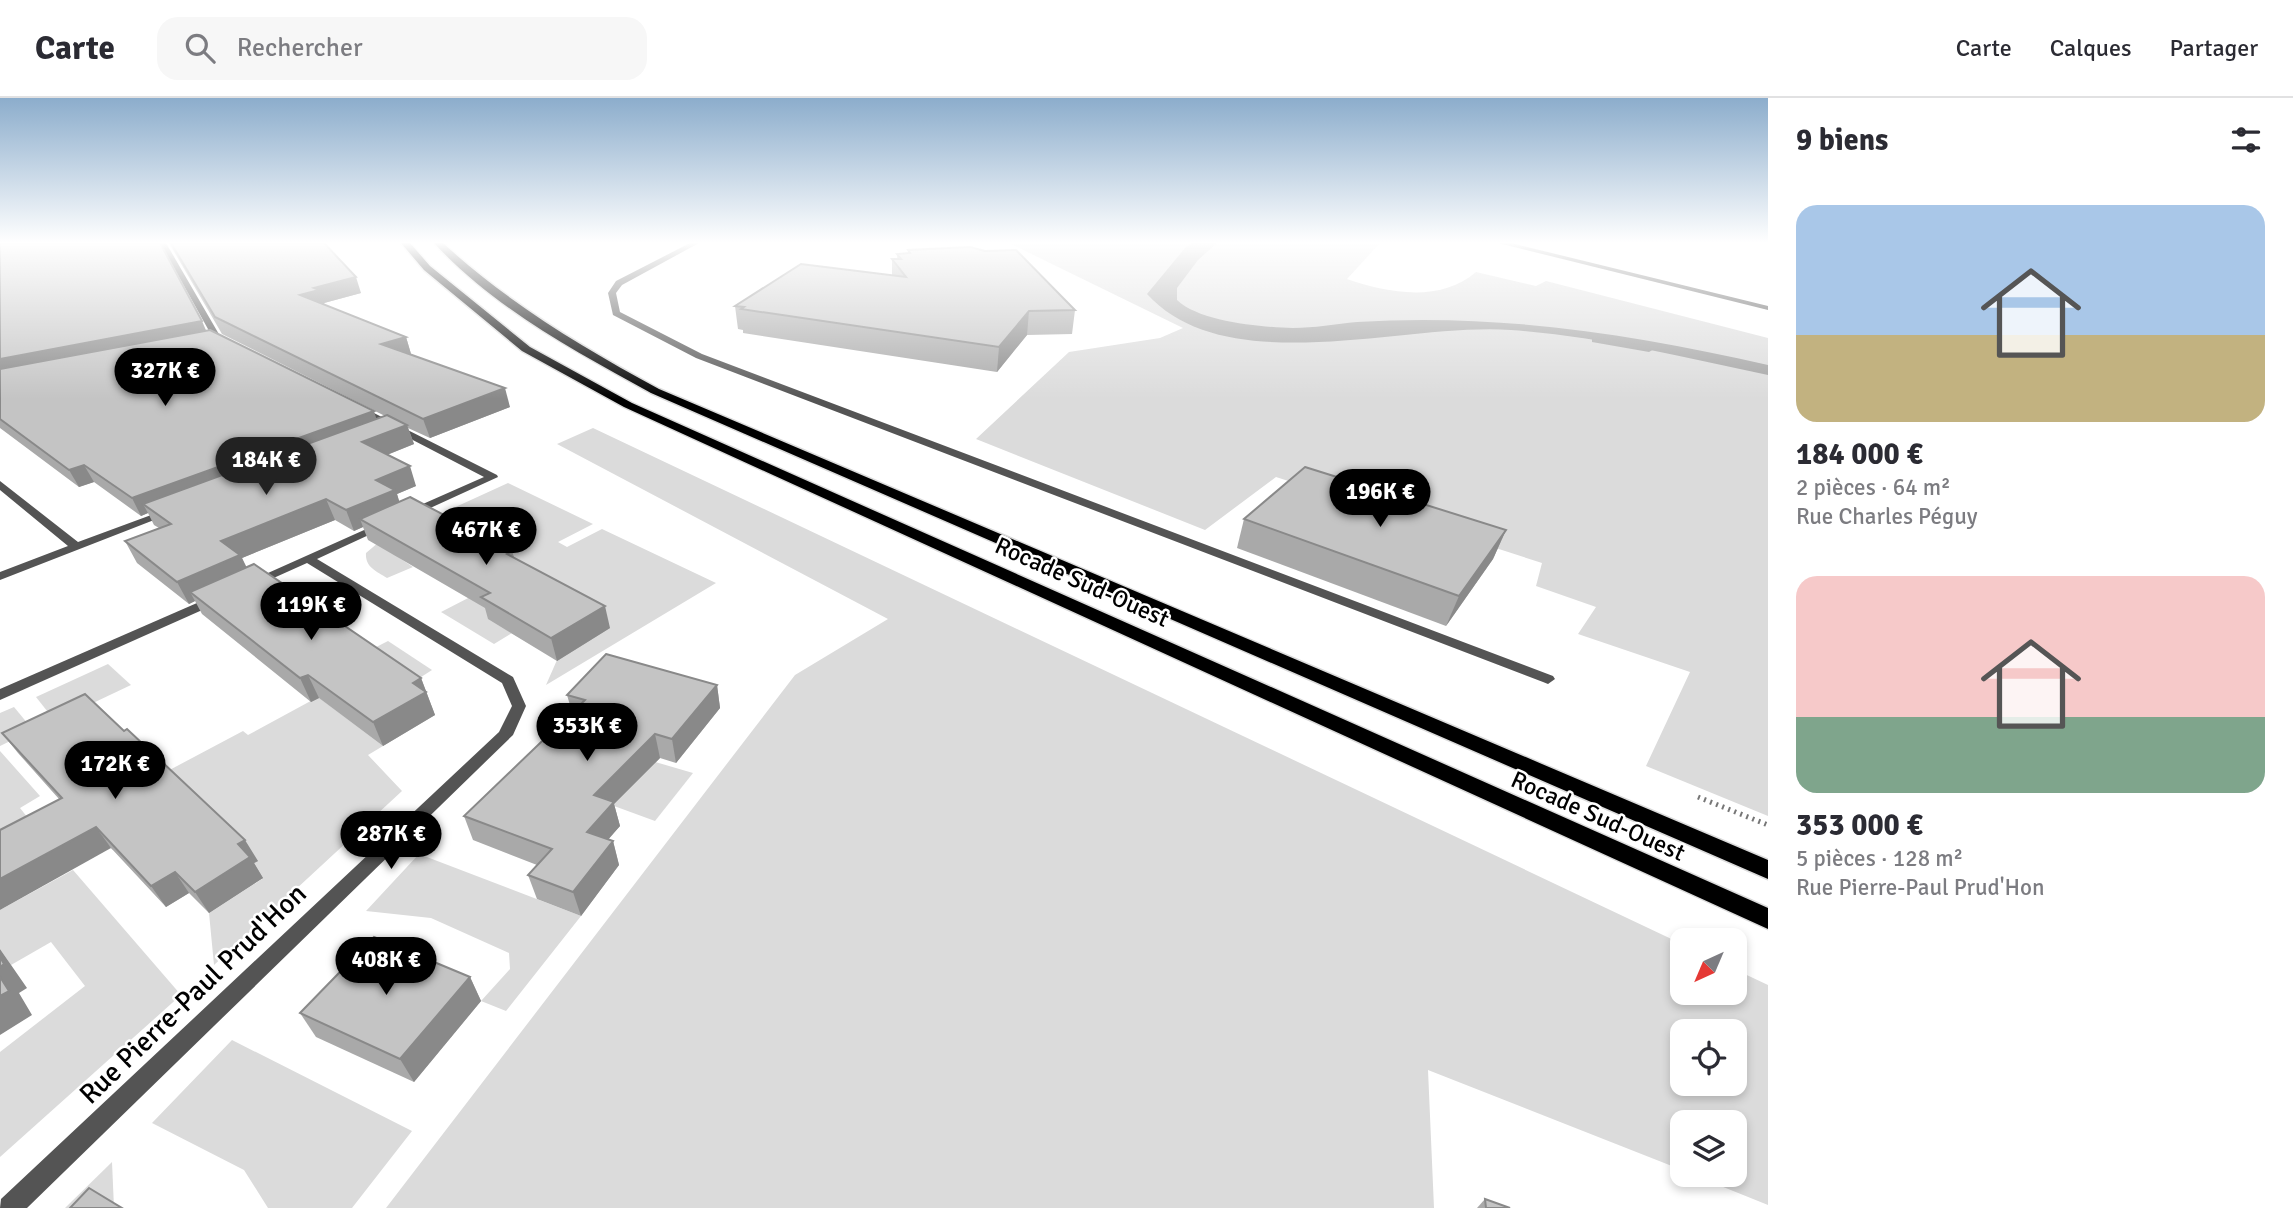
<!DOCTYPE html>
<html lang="fr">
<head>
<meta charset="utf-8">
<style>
  body { margin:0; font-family:Signika,sans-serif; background:#f7f7f7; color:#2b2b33; height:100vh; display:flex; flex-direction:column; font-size:26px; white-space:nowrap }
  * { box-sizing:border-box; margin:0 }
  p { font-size:23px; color:#7c7c81 }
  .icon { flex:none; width:38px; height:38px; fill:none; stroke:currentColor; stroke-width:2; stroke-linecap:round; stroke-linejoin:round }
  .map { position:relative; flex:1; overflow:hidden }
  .details { display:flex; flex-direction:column; background:#fff; width:525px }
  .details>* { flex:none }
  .needle { width:46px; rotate:224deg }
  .buttons { position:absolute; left:1670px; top:830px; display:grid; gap:14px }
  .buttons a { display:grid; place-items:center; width:77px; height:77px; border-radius:14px; background:#fff; box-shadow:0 4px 10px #0003; font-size:35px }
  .price { position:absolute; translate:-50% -60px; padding:0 16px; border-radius:24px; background:#000; color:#fff; font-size:23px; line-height:46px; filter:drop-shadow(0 2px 4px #0008) }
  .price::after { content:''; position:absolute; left:50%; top:42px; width:21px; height:16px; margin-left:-10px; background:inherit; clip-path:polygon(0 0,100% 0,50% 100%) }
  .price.on { background:#222; color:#fff }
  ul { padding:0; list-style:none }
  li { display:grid; align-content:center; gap:14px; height:371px; padding:0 28px }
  li span { display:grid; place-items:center; height:217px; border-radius:21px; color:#555 }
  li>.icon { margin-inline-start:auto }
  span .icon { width:126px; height:126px; fill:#fffc; stroke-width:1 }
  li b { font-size:30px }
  h2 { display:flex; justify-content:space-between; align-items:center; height:84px; padding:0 28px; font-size:30px }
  header { display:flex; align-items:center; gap:42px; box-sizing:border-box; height:98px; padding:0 35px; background:#fff; border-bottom:2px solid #e1e1e2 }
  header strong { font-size:33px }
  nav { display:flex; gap:38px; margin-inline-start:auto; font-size:24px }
  .search { width:490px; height:63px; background:#f7f7f7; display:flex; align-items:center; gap:18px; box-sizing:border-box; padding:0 24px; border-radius:21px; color:#7c7c81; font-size:26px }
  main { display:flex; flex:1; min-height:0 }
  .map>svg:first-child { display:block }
  .green { fill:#dbdbdb; fill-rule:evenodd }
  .water { fill:#a2a2a2 }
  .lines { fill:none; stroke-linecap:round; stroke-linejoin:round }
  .stream { fill:#a2a2a2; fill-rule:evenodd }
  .primary-casing { stroke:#dbdbdb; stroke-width:3 }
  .path { stroke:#767676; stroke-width:5; stroke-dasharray:2 4.5; stroke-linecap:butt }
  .lane { fill:#545454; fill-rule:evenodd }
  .street { fill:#545454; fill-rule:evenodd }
  .primary { fill:#000; fill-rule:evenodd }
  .wall { fill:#a9a9a9 }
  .shaded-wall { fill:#898989 }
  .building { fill:#c4c4c4; stroke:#898989; stroke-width:2 }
  .labels { text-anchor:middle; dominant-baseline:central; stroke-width:5; stroke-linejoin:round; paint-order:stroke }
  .street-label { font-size:24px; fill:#000; stroke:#fff }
  .near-street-label { font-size:28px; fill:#000; stroke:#fff }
</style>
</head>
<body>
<header>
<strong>Carte</strong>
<div class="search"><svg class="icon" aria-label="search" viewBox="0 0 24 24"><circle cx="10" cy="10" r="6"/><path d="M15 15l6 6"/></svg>Rechercher</div>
<nav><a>Carte</a><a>Calques</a><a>Partager</a></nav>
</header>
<main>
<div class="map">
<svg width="1768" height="1110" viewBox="0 0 1768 1110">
  <rect width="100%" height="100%" fill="#fff"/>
  <!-- green -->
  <g class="green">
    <path d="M1009,145H1380L1347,181C1388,195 1440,205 1476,174L1536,188L1546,183L1768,240V718L1646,668L1690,574L1578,536L1596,509L1536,488L1542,465L1276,379L1205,432L976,341L1069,254L1160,240L1183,230Z"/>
    <path d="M593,330L1682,846V894H1734V871L1768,887V1107L1691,1076H1734V1024H1682V1072L1428,972L1434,1110H386L795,577L888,521L557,346ZM1682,933H1734V985H1682Z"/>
    <path d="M508,385L593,426L558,444L567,449L602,431L716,485L546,587L557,562L488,521L512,535L494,546L441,514L511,478L398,459L413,469L387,480C376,473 365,469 366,455L379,444Z"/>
    <polygon points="388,543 432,572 407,588 302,587"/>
    <polygon points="108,566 131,587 55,623 36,599"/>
    <polygon points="318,599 383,648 368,657 402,693 214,867 209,815 262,781 197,706 113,752 102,745 81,719 243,633 248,637"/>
    <polygon points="14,609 33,632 0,648 0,615"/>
    <polygon points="580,642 693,675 655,723 595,701"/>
    <polygon points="0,653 40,698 20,710 43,739 0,762"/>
    <polygon points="419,756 581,818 506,913 481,903 510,871 509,855 431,820 366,813"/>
    <polygon points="73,772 181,897 0,1059 0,954 85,888 51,844 11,867 0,851 0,812"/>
    <polygon points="232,942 412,1033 352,1110 268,1110 244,1072 152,1025"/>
    <polygon points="112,1064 114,1110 65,1110"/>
  </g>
  <!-- water -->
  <path class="water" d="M1192,145H1217L1198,162L1177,190V202C1200,224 1261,229 1293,230C1314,230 1336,226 1357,224C1496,215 1633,236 1768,267V277C1683,259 1598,238 1511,232C1405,224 1227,284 1147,196L1185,150Z"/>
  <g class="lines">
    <!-- stream -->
    <polygon class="stream" points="1595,239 1649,248 1654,251 1649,254 1592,244 1592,240"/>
    <!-- primary casing -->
    <g class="primary-casing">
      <g id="primary">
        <polygon points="401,145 410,145 430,168 530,249 632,305 1768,810 1768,831 624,309 522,253 424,172"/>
        <path d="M434,145H443C508,205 582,249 659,291L1768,762V781L651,295C575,253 494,210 434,145Z"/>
      </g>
    </g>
    <!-- path -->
    <polyline class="path" points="1698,699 1768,727"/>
    <!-- lane -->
    <g class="lane">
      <polygon points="690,145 699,145 622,187 616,195 620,214 702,256 1553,578 1555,581 1548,586 1543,584 696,260 613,217 608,195 616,183"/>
      <polygon points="1498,145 1511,145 1768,208 1768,212"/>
    </g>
    <!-- street -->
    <g class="street">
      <polygon points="160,145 166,145 220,238 229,242 229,246 223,246 213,240"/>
      <polygon points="360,308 497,377 498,379 415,417 407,417 407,413 484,379 357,313 355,311"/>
      <polygon points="0,383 78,444 162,413 170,413 172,415 0,482 0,474 68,448 0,392"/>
      <polygon points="382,424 386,425 386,429 317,461 513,579 526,608 513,637 27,1110 0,1110 1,1101 499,634 512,608 502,585 307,465 258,487 250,487 248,484"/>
      <polygon points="213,498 218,499 220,502 218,505 0,602 0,591"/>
    </g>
    <!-- primary -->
    <use href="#primary" class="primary"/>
  </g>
  <!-- wall -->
  <g class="wall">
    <polygon points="0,145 206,232 377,321 385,318 222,236 169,145 324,145 361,195 324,205 325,207 406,239 411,256 510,309 430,340 408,330 414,346 387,357 416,388 397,396 399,404 512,453 514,459 610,530 557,563 488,521 485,510 368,442 363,429 354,433 335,422 242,460 246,470 421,580 435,617 383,648 319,600 311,604 202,516 195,503 189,506 137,465 125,443 159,430 154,427 148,415 141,418 94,384 79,389 0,330"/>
    <polygon points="908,152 1075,212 1072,236 1027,237 997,274 743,235 743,232 738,231 735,208 892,177 892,161 897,161 897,156 908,155"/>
    <polygon points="1244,421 1506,432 1493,461 1446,528 1237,450"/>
    <polygon points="717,587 720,610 676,665 660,660 614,706 620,728 608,741 613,743 619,767 581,818 537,801 528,777 537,767 473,742 464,718 572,614 567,597"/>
    <polygon points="2,635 258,763 254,765 263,780 209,815 189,795 166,809 111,750 59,701 18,655"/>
    <polygon points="470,879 481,903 414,984 316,939 300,915"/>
    <polygon points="1485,1101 1486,1110 1477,1110"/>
  </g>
  <!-- shaded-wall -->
  <g class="shaded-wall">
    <polygon points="356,179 361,195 324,205 325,208 300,197 314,190"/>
    <polygon points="1029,213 1027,237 997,274 999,249"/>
    <polygon points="202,223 208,237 0,277 0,261"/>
    <polygon points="406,239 411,256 381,246"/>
    <polygon points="505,290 510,309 430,340 423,321"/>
    <polygon points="374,313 379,329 143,406 148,415 141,418 132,400"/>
    <polygon points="407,327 414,346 369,364 362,344"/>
    <polygon points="84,367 94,384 79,389 69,372"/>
    <polygon points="410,368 416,388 397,396 402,412 360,421 363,429 354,433 346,412 376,382"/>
    <polygon points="326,401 335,422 242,460 251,478 190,494 195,503 189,506 177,484 221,443"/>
    <polygon points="1506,432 1493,461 1446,528 1459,498"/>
    <polygon points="605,508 610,530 557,563 551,540"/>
    <polygon points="308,577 319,600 311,604 300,580"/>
    <polygon points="421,580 435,617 383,648 373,624 413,585"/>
    <polygon points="717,587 720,610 676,665 672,641"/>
    <polygon points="655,636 660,660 614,706 620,728 594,758 587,734 594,697"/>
    <polygon points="96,729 111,750 0,812 0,781"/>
    <polygon points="245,742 258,763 254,765 263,780 209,815 195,794 238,746"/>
    <polygon points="613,743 619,767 581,818 573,794"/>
    <polygon points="175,774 189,795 166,809 151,788"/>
    <polygon points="0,851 27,890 19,895 32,917 0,937"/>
    <polygon points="470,879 481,903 414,984 400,961"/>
  </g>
  <!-- building -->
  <g class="building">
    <polygon points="0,145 160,145 202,223 0,261"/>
    <polygon points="171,145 324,145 356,179 314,190 319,192 300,197 406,239 381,246 505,290 423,321 215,219"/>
    <polygon points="970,149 985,153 1016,152 1075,212 1029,213 999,249 741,211 744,209 735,208 801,166 906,179 892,161 901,161 897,156 910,155 908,152"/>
    <polygon points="210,232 374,313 132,400 84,367 69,372 0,321 0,271"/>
    <polygon points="387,317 407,327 362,344 410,368 376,382 395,392 346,412 326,401 221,443 240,457 177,484 125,443 171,426 143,406"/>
    <polygon points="1305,369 1506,432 1459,498 1244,421"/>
    <polygon points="410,399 512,453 507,456 605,508 551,540 481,499 490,495 360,421"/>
    <polygon points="254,466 421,580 413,585 426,594 373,624 308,577 300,580 190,494"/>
    <polygon points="606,556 717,587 672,641 655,636 594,697 614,704 587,734 613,743 573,794 528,777 552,751 464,718 585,602 567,597"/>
    <polygon points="85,596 124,633 127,631 245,742 238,746 250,759 195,794 175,774 151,788 96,729 0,781 0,732 62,700 2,635"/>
    <polygon points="374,839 470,879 400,961 300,915"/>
    <polygon points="0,859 4,866 0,869"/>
    <polygon points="0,879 9,893 0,898"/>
    <polygon points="89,1090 122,1110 70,1110"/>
    <polygon points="1485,1101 1510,1110 1486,1110"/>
  </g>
  <!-- sky -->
  <linearGradient id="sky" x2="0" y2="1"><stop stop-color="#8cadcc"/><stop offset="0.48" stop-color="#fff"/><stop offset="1" stop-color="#fff" stop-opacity="0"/></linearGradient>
  <rect width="1768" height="301" fill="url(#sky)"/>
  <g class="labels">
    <!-- street labels -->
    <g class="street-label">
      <text transform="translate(1082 484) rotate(24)">Rocade Sud-Ouest</text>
      <text transform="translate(1598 718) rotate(24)">Rocade Sud-Ouest</text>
    </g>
    <!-- near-street labels -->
    <g class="near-street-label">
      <text transform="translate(193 896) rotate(-44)">Rue Pierre-Paul Prud'Hon</text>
    </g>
  </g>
</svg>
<div class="buttons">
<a><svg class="needle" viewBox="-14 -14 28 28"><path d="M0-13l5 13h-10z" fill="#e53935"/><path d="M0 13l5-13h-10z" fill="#7c7c81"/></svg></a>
<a><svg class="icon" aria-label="locate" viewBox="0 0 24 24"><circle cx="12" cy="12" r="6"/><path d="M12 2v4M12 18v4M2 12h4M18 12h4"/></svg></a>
<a><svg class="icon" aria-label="layers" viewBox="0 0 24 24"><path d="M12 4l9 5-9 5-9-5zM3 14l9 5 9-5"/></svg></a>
</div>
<b class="price" style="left:165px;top:310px">327K €</b>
<b class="price on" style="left:266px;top:399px">184K €</b>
<b class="price" style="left:1380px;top:431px">196K €</b>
<b class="price" style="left:486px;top:469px">467K €</b>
<b class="price" style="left:311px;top:544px">119K €</b>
<b class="price" style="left:587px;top:665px">353K €</b>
<b class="price" style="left:115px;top:703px">172K €</b>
<b class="price" style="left:391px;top:773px">287K €</b>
<b class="price" style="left:386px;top:899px">408K €</b>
</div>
<section class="details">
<h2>9 biens<svg class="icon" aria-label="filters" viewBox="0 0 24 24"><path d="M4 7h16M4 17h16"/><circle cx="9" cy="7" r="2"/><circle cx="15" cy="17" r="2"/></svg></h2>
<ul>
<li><span style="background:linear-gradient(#a9c7e8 60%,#c2b280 0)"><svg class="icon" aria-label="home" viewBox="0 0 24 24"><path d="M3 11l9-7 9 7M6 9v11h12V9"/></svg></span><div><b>184 000 €</b><p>2 pièces · 64 m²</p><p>Rue Charles Péguy</p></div></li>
<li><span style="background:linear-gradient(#f6c9c9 65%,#7fa58c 0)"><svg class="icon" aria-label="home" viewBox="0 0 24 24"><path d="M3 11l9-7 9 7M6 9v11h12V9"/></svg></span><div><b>353 000 €</b><p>5 pièces · 128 m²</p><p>Rue Pierre-Paul Prud'Hon</p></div></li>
</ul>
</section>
</main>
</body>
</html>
